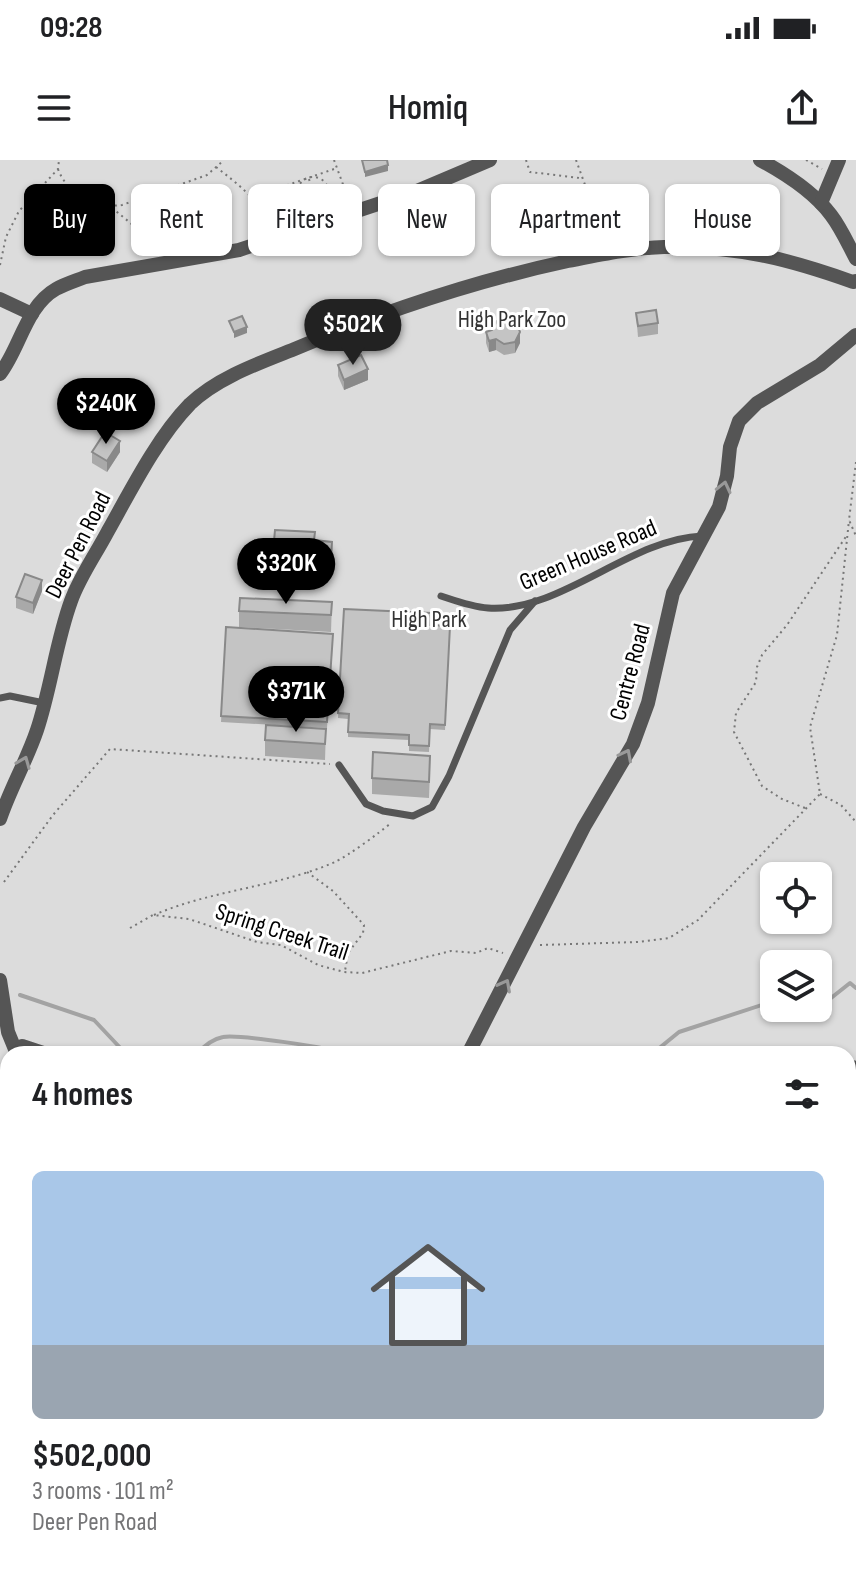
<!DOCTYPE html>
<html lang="en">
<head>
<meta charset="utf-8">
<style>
  body { margin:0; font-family:"Sofia Sans Condensed",sans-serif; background:#f6f6f6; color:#202124; height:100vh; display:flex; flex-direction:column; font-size:30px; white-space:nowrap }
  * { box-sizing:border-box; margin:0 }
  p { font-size:26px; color:#757577 }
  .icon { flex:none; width:44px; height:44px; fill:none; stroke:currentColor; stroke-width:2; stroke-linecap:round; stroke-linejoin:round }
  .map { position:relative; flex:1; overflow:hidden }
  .side { position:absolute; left:0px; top:886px; width:856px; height:538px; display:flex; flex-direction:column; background:#fff; border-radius:24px 24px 0 0; box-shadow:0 2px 6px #0004 }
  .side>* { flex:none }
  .top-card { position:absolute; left:24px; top:24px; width:808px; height:72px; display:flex; gap:16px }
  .tools { position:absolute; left:760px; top:702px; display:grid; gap:16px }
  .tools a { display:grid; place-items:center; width:72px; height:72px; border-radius:12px; background:#fff; box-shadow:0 2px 6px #0004; font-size:40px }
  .price { position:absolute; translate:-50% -68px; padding:0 18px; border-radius:28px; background:#000; color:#fff; font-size:26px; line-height:52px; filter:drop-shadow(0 2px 4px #0008) }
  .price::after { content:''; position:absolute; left:50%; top:48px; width:24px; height:18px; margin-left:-12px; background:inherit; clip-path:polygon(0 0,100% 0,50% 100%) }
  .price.selected { background:#222; color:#fff }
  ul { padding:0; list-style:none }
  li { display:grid; align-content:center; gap:16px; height:424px; padding:0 32px }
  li+li { border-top:2px solid #e0e0e0 }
  li span { display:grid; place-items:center; height:248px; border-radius:12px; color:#555 }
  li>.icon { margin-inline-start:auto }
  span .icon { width:144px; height:144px; fill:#fffc; stroke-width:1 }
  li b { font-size:34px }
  h2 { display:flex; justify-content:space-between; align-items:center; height:96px; padding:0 32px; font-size:34px }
  .pill { padding:0 28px; border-radius:12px; background:#fff; box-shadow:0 2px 6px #0004; font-size:28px; line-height:72px }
  .pill.selected { background:#000; color:#fff }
  .status { display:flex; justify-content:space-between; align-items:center; height:56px; padding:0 40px; background:#fff; direction:ltr }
  .status svg { height:22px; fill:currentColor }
  header { display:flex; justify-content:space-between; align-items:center; height:104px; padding:0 32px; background:#fff; font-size:36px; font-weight:600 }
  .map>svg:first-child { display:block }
  .green { fill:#dcdcdc; fill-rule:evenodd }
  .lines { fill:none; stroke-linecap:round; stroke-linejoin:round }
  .stream { stroke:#a3a3a3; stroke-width:4 }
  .path { stroke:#777; stroke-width:2; stroke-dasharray:2 4; stroke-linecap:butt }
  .lane { stroke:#555; stroke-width:7 }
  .street { stroke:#555; stroke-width:14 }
  .secondary { stroke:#222; stroke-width:16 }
  .wall { fill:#a9a9a9 }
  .shaded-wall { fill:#898989 }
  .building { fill:#c4c4c4; stroke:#898989; stroke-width:2 }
  .oneway { stroke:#999 }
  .labels { text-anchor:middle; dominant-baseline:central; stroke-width:6; stroke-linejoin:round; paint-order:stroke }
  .park-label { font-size:24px; fill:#333; stroke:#fff }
  .street-label { font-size:24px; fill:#000; stroke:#fff }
</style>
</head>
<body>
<div class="status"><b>09:28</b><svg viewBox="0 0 49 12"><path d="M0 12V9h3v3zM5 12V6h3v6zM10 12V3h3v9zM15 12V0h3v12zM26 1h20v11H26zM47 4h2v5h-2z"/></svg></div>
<header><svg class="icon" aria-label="menu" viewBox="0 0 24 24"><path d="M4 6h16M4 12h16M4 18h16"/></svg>Homiq<svg class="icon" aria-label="share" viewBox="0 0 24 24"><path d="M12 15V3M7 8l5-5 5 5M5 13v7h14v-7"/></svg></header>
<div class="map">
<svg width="856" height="1423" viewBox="0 0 856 1423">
  <rect width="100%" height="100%" fill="#fff"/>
  <!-- green -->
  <path class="green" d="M0,0H856V1412L848,1411V894H8V1351L0,1350ZM774,716H818V760H774ZM774,804H818V848H774Z"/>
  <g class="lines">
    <!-- stream -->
    <g class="stream">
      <polyline points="20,835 94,860 126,894"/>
      <polyline points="818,840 826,842 850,823 856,828"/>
      <path d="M197,894C204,886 212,879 223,877C237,874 333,888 346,894"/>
      <polyline points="652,894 679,872 774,841"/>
    </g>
    <!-- path -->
    <g class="path">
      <polyline points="334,0 348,38"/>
      <polyline points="526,0 530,12 580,18"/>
      <polyline points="576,0 605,80"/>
      <polyline points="806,0 822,9"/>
      <path d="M216,7C238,24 259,40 271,66"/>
      <path d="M58,9C67,34 95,49 122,45L207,15L224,0"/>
      <circle cx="313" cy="33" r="16"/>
      <polyline points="309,19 317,48"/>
      <polyline points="298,30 327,35"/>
      <polyline points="303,45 322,22"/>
      <polyline points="112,48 144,74"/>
      <polyline points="264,51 280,45"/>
      <polyline points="286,58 276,29 337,8"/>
      <polyline points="148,90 145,75 162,32"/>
      <polyline points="0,105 6,77 19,51 58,9 59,0"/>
      <polyline points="856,302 849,360 856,376"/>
      <polyline points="820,634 841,645 856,662"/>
      <polyline points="805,648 782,639 762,626 734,572 736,553 756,522 757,507 762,495 787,465 847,375"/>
      <polyline points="307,712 333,731 364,765 363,773 348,793 345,811"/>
      <polyline points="4,722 53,655 110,589 330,604"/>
      <path d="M154,755C211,730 278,727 335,702C348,696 379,673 391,663"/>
      <polyline points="130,768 153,755 189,759 257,782 281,785 318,805 344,812 362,813 451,791 476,793 488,788 503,793"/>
      <polyline points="540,785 638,782 669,778 698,760 820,634 810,567 837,475 849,360"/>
      <polyline points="848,953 856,956"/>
      <polyline points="0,995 8,987"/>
      <polyline points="848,1020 856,1023"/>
      <polyline points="0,1059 8,1061"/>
      <polyline points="848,1127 856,1128"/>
      <polyline points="5,1132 8,1131"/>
      <polyline points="0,1306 8,1307"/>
    </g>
    <!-- lane -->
    <g class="lane">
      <path d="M441,436C456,441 472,447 488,448C561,453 629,379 702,376"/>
      <polyline points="0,538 10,536 44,543"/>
      <polyline points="339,605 366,644 383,651 413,656 432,647 449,616 510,470 535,441"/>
    </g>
    <!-- street -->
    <g class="street">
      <path d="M760,0C786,14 813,31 831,55C841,68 848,84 856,99"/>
      <polyline points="821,43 839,0"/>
      <polyline points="0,139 32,154"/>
      <path d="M0,214C20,188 26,146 56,129C65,124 75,121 85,117L239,90L417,31L490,0"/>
      <path d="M0,659C10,629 27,600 37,570C51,528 56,482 71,441C80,416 96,394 108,371C131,330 157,278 190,244C218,217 262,202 297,188C385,151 475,121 568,101C599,95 632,88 664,87C736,86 786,98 853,122L856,121"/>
      <polyline points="0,820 8,872 17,894"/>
      <polyline points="22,886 46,894"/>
      <polyline points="468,894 584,667 633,584 648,543 673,433 719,347 727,316 730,287 739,261 757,243 820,205 856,175"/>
      <polyline points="848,906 856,908"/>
      <polyline points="0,956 8,941"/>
      <polyline points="848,1248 856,1248"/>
      <polyline points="20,1423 21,1416"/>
      <polyline points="224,1423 225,1416"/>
      <polyline points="445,1423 446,1416"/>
      <polyline points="641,1423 642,1416"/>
    </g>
    <!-- secondary -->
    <g class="secondary">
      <polyline points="0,1366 8,1366"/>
      <polyline points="654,1416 744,1423"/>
    </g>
  </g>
  <!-- wall -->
  <g class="wall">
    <polygon points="636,153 658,163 658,174 638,177"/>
    <polygon points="486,172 520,183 515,193 504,195 496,190 489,192 486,183"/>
    <polygon points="338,205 368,220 344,230 338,216"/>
    <polygon points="92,292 120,292 107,312 92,303"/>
    <polygon points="315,380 332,398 331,416 253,413 253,396 274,381"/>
    <polygon points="42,431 33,454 16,448 16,437"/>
    <polygon points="332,442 331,472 239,467 239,451"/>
    <polygon points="344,449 430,465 450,466 445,570 430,569 429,592 409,591 409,580 348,577 348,559 338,558"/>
    <polygon points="226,467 333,474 327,568 221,562"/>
    <polygon points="326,569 325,600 265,596 265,580"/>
    <polygon points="430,612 429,638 372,634 372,618"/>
    <rect x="44" y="1416" width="34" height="7"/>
    <rect x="152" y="1416" width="40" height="7"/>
  </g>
  <!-- shaded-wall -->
  <g class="shaded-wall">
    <polygon points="388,5 388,11 365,17 365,12"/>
    <polygon points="247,167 247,173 234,178 234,172"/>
    <polygon points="520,172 520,183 515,193 515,182"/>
    <polygon points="496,179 496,190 489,192 489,181"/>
    <polygon points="368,209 368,220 344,230 344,220"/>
    <polygon points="120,281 120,292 107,312 107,301"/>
    <polygon points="42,420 42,431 33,454 33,443"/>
    <polygon points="4,1388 4,1399 1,1423 1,1415"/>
    <polygon points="124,1416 125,1416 124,1423 115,1423 115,1421"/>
  </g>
  <!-- building -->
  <g class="building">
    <polygon points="362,0 387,0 388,5 365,12"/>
    <polygon points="656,150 658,163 638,166 636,153"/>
    <polygon points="242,156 247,167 234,172 229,161"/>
    <polygon points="506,157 516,162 520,172 515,182 504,184 496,179 489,181 486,172 492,170 497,161"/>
    <polygon points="361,195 368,209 344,220 338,205"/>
    <polygon points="105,272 120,281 107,301 92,292"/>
    <polygon points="275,370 315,372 314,380 332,382 331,400 253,396 255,380 274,381"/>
    <polygon points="25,414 42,420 33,443 16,437"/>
    <polygon points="240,438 332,442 331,455 239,451"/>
    <polygon points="344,449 431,453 430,465 450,466 445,565 430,564 429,586 409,585 409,575 348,572 349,554 338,553"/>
    <polygon points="226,467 333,474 327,562 221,556"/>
    <polygon points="266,565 326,569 325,584 265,580"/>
    <polygon points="373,592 430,596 429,622 372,618"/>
    <polygon points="0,1382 3,1382 2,1388 4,1388 1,1415 0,1415"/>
    <polygon points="44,1416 61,1416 60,1421 44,1420"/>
    <polygon points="67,1416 77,1416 77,1422 66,1421"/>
    <polygon points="83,1416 100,1416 99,1423 87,1423 88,1420 83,1419"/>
    <polygon points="104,1416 124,1416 124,1418 115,1421 115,1423 103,1423"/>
    <polygon points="158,1416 187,1416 186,1421 158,1418"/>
    <polygon points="270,1416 306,1416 306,1420 315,1420 315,1423 270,1423"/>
    <polygon points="324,1416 345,1416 344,1423 323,1423"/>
    <polygon points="351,1416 373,1416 372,1423 350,1423"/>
    <polygon points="376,1416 396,1416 395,1423 376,1423"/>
    <polygon points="404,1416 423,1417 422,1423 404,1423"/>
    <polygon points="470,1420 489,1422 489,1423 470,1423"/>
    <polygon points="500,1420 514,1421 514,1423 495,1423"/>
  </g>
  <!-- one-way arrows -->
  <defs><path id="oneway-chevron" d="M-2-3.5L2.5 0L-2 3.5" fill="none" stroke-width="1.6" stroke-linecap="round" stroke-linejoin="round" transform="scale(2)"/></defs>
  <g class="oneway">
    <use href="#oneway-chevron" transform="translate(724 327) rotate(-77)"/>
    <use href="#oneway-chevron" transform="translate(626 595) rotate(-63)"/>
    <use href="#oneway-chevron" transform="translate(24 602) rotate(-68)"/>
    <use href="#oneway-chevron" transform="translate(505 825) rotate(-62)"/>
  </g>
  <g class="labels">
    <!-- park labels -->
    <g class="park-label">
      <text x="512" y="159">High Park Zoo</text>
      <text x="429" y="459">High Park</text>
    </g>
    <!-- street labels -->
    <g class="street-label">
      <text transform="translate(78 385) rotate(-63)">Deer Pen Road</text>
      <text transform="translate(588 395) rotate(-23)">Green House Road</text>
      <text transform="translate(630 512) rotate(-75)">Centre Road</text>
      <text transform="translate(282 772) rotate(18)">Spring Creek Trail</text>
    </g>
  </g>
</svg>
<div class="tools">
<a><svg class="icon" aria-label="locate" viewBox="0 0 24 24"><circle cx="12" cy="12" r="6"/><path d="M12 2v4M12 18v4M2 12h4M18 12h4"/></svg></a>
<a><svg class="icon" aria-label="layers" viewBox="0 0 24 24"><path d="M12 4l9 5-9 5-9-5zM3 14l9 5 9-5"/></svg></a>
</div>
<b class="price selected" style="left:353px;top:207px">$502K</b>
<b class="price" style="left:106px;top:286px">$240K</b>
<b class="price" style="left:286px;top:446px">$320K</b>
<b class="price" style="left:296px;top:574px">$371K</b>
<div class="top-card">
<a class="pill selected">Buy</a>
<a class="pill">Rent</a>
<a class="pill">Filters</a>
<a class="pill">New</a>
<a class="pill">Apartment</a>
<a class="pill">House</a>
</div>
<section class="side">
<h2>4 homes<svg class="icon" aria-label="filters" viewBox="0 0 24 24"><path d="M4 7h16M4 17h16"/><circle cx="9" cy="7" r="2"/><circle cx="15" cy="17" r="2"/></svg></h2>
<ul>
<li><span style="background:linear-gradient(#a9c7e8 70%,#9aa5b1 0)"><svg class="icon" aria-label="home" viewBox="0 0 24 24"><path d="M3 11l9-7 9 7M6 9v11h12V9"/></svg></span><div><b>$502,000</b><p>3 rooms · 101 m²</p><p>Deer Pen Road</p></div></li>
</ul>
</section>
</div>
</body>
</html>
